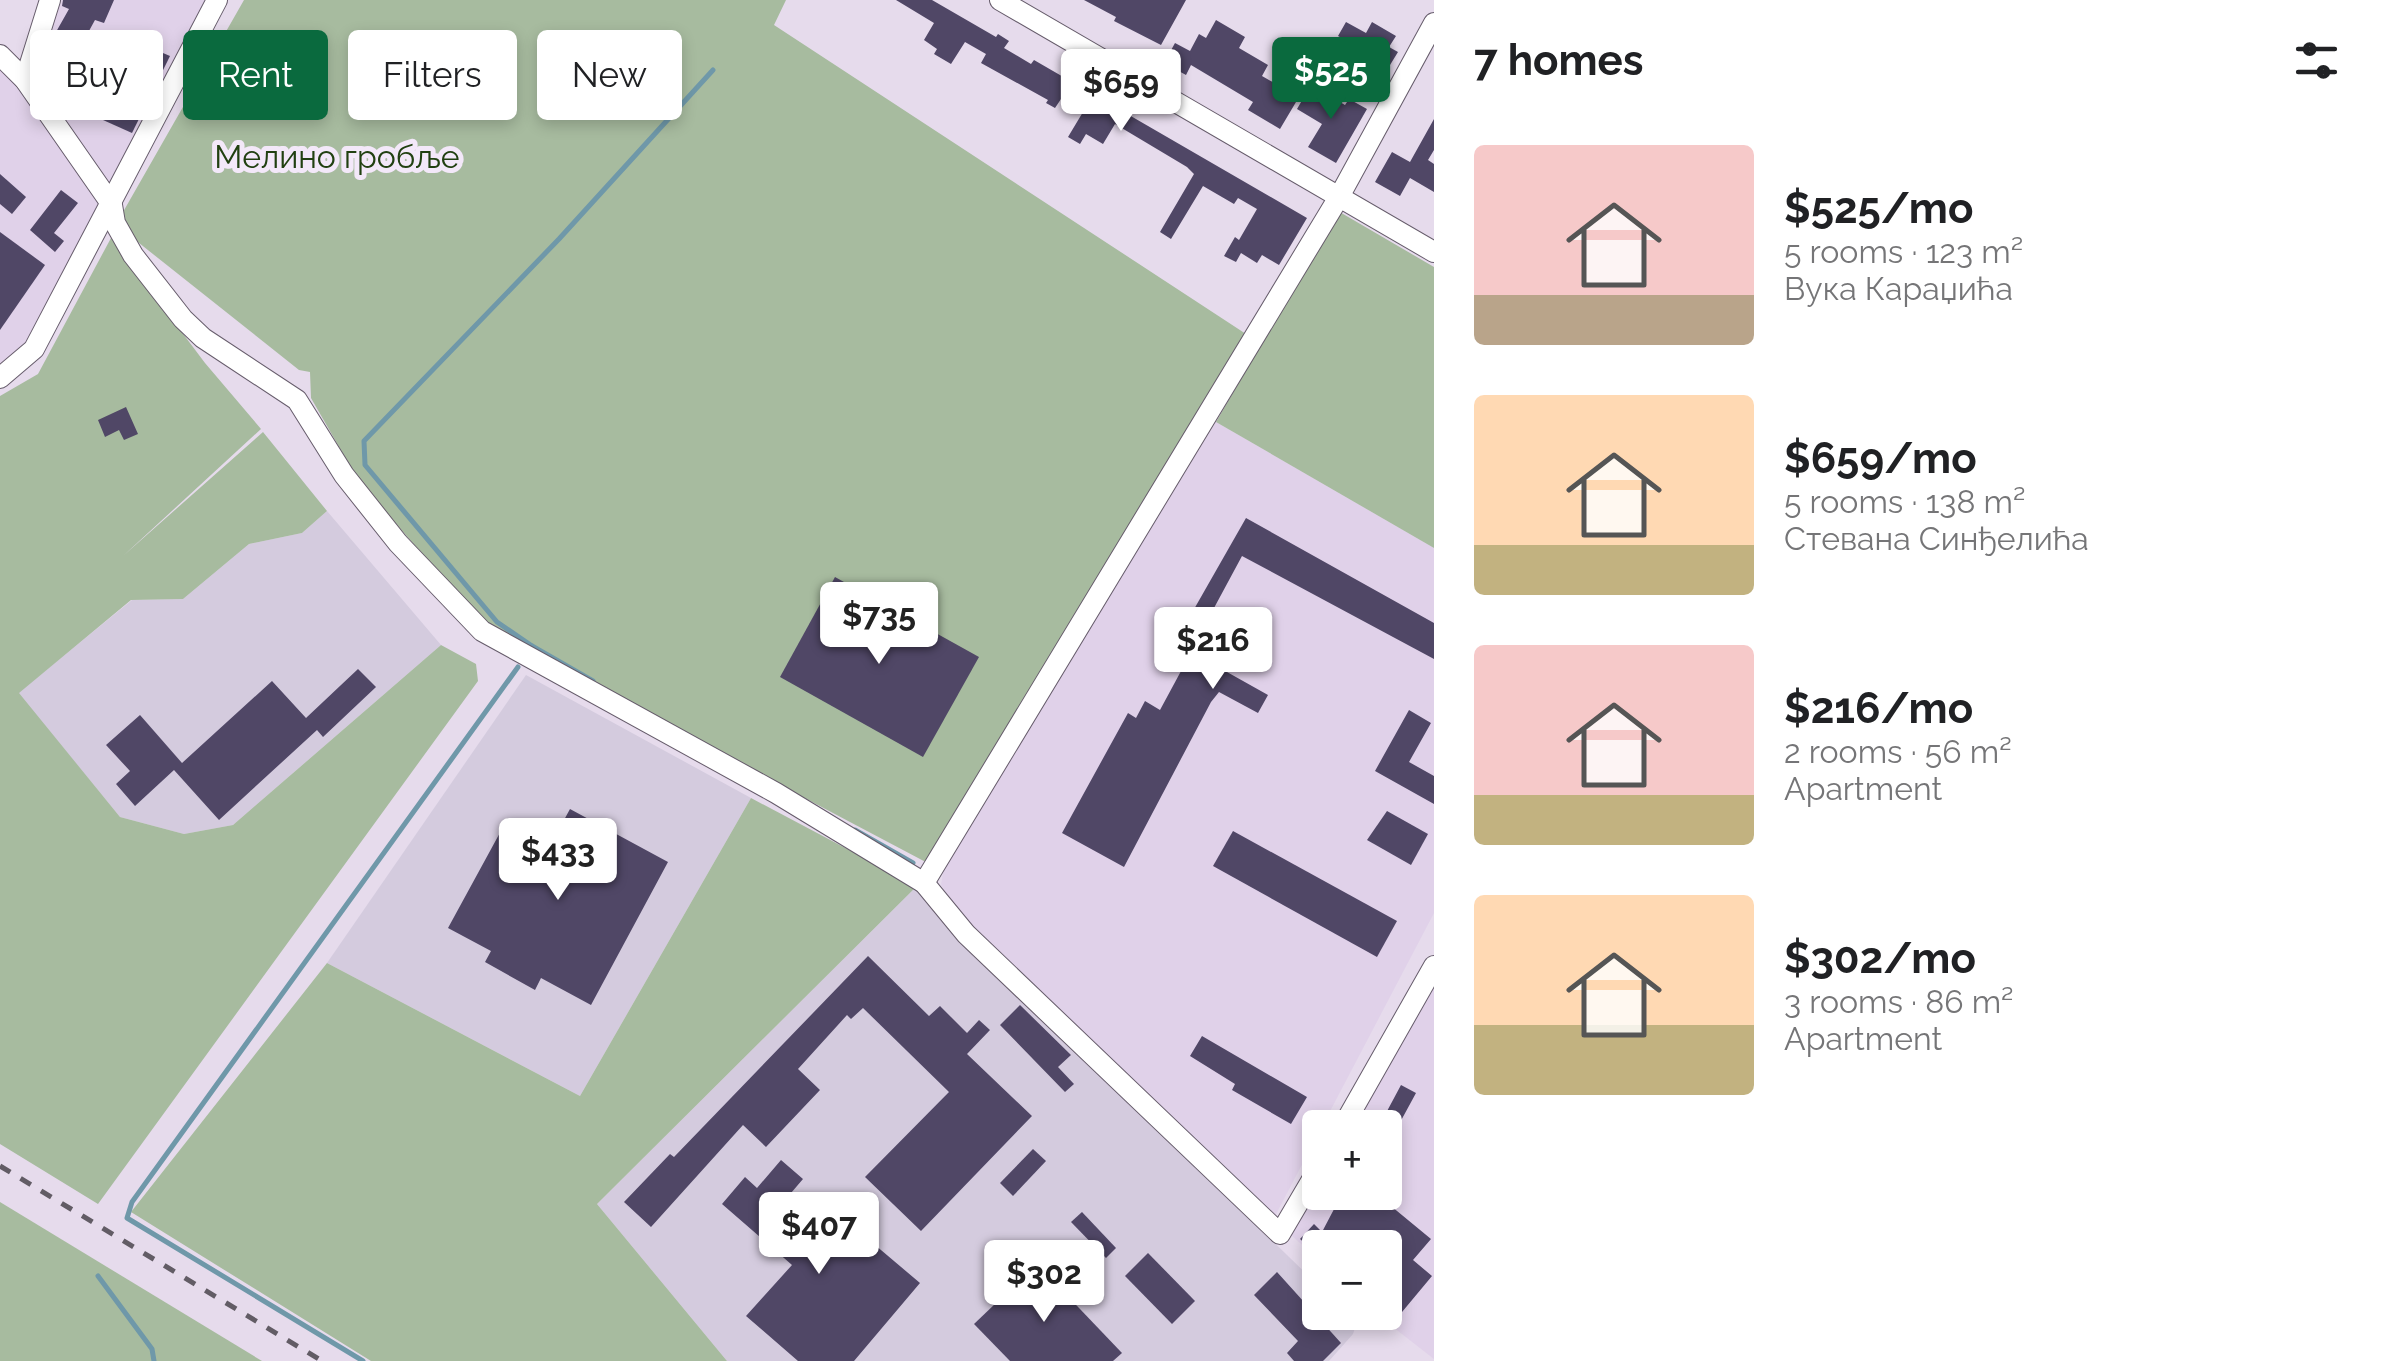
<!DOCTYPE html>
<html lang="en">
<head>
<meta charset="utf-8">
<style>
  body { margin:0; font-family:Raleway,sans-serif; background:#f6f6f6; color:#202124; height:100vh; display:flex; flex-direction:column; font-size:38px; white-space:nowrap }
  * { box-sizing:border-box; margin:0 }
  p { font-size:32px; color:#757577 }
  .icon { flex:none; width:55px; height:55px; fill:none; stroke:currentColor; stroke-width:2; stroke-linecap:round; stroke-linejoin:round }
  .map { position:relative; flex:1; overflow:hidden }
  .side { display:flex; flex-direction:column; background:#fff; width:950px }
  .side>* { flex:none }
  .top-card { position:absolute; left:30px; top:30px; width:950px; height:90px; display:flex; gap:20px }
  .fabs { position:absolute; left:1302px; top:1110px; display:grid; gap:20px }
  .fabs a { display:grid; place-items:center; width:100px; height:100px; border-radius:10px; background:#fff; box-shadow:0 5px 15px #0003; font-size:50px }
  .price { position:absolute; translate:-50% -85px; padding:0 22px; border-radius:10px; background:#fff; color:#222; font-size:32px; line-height:65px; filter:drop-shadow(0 2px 5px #0008) }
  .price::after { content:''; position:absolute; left:50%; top:60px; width:30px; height:22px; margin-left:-15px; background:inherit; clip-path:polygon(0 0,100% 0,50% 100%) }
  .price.active { background:#0a6a3e; color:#fff }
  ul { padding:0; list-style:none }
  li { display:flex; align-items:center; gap:30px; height:250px; padding:0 40px }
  li span { display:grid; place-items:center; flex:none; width:280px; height:200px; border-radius:10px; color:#555 }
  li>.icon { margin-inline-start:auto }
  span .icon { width:120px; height:120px; fill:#fffc; stroke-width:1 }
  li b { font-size:42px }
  h2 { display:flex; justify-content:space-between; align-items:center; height:120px; padding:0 40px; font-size:42px }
  .tag { padding:0 35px; border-radius:10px; background:#fff; box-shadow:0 5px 15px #0003; font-size:35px; line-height:90px }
  .tag.active { background:#0a6a3e; color:#fff }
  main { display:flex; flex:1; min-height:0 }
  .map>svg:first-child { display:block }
  .built { fill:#e0d1e9 }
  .industrial { fill:#d4cbde }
  .green { fill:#a7bb9f }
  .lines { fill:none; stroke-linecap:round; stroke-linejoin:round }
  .stream { stroke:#6f98a9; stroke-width:5 }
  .building { fill:#504766 }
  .minor-casing { stroke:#665c6b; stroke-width:22 }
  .minor { stroke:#fff; stroke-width:20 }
  .rail { stroke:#625c65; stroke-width:5; stroke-dasharray:12 12; stroke-linecap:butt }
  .labels { text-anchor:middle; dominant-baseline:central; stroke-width:10; stroke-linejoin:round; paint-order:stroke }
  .park-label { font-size:32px; fill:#214011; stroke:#f3e8f9 }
</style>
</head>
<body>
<main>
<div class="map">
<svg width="1434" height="1361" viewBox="0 0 1434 1361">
  <rect width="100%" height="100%" fill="#e6dbec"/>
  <!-- built -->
  <g class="built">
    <polygon points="57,0 208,0 111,190 32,76"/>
    <polygon points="0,64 22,83 102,208 32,338 0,370"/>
    <polygon points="1216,422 1434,548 1434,913 1274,1218 964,919 941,885 944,867"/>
    <polygon points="1434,981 1434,1359 1375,1313 1385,1312 1385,1248 1320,1248 1320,1261 1291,1235 1320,1184 1320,1192 1385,1192 1385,1128 1352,1127"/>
  </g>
  <!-- industrial -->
  <g class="industrial">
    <polygon points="327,511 441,645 233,825 184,834 120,817 18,693 132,600 183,599 249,544 302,533"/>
    <polygon points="526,675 751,798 580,1096 327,963"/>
    <polygon points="917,886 968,946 1320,1287 1320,1312 1347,1313 1357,1322 1353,1334 1329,1361 727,1361 597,1204"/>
  </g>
  <!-- green -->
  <g class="green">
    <polygon points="244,0 786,0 774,25 1246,334 937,868 490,632 358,480 311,398 310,372 299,370 129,235 123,212"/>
    <polygon points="1338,211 1434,267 1434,548 1216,422"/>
    <polygon points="111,238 205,363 261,429 123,556 263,432 327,511 302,533 249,544 183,599 131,600 19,693 120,817 184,834 233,825 441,645 476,664 478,681 98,1204 0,1144 0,396 38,374"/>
    <polygon points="751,798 917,886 597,1204 727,1361 371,1361 131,1212 327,963 580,1096"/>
    <polygon points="0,1202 262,1361 0,1361"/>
  </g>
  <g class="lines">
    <!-- stream -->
    <g class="stream">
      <polyline points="532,646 593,681"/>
      <polyline points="530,649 532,646 497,622 365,465 364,441 559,239 713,70"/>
      <polyline points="855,830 913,863"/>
      <polyline points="98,1276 152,1349 154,1361"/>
      <polyline points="363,1361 127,1218 132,1202 518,667"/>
    </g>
  </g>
  <!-- building -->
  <g class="building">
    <polygon points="63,0 114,0 104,23 95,20 84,40 104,51 91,82 49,59 62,35 56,32 69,9 62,6"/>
    <polygon points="896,0 932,0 996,37 998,34 1009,41 1004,48 1031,64 1034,60 1307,218 1279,265 1262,255 1257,263 1241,253 1236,262 1224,256 1235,237 1239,240 1257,209 1238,198 1234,204 1203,186 1171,239 1160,232 1194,174 1187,167 1115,124 1103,144 1086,134 1080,144 1068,137 1083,112 1061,99 1055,108 1046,103 1048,100 981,63 986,54 965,42 951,64 934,54 937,49 924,40 934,23"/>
    <polygon points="1084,0 1186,0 1161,45 1114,21 1116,17"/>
    <polygon points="1216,20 1245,37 1239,48 1268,65 1262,76 1283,88 1280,93 1296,102 1280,129 1248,110 1253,102 1191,65 1186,75 1164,63 1175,43 1190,51 1199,34 1206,38"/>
    <polygon points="1346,22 1366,33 1372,22 1396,36 1389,47 1398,52 1382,78 1366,69 1373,56 1338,36"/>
    <polygon points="137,42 170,56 132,133 103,120"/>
    <polygon points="1311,85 1345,105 1349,99 1367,109 1336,163 1308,147 1322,124 1297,109"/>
    <polygon points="1434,119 1434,150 1428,160 1434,164 1434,192 1410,178 1400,196 1375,182 1392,152 1410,162"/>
    <polygon points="0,174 26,197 12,214 0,204"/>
    <polygon points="61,190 78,203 54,233 64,241 55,252 30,230"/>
    <polygon points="0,232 45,265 0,330"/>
    <polygon points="126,407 138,434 124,440 119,430 105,437 98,420"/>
    <polygon points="1246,518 1434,623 1434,659 1242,556 1214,608 1226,615 1202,658 1268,695 1258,713 1219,692 1211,702 1124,867 1062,833 1128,713 1136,718 1145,701 1160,710 1201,634 1185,625"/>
    <polygon points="835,577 979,657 923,757 780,677"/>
    <polygon points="358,669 376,687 323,737 317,730 219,820 174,770 135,806 116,784 130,771 106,745 140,715 182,763 272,681 306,718"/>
    <polygon points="1409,710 1431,723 1409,762 1434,776 1434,804 1375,771"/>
    <polygon points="570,809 668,862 591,1005 541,978 535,990 485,962 491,951 448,928 508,818 552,842"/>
    <polygon points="1387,811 1428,834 1411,865 1367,840"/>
    <polygon points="1233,831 1397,921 1377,957 1213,866"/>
    <polygon points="868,956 929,1016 940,1006 967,1033 979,1020 990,1030 967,1054 1032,1116 921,1231 865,1177 949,1092 863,1008 851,1019 847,1015 798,1069 820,1090 766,1147 743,1125 651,1227 624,1202 670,1154 674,1157"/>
    <polygon points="1020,1005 1071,1055 1058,1067 1074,1084 1065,1092 1000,1025"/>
    <polygon points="1202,1036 1307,1097 1291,1124 1232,1090 1235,1084 1190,1056"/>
    <polygon points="1401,1085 1416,1093 1385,1150 1385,1128 1378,1128"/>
    <polygon points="1033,1149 1046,1161 1013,1196 1000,1183"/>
    <polygon points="781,1160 803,1179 779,1207 815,1238 836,1212 920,1283 854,1361 798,1361 746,1316 792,1265 722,1204 745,1177 757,1188"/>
    <polygon points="1343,1192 1374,1192 1431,1239 1413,1260 1432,1276 1397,1318 1385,1309 1385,1301 1398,1285 1392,1280 1398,1274 1385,1263 1385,1248 1320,1248 1320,1257 1300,1239 1314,1224 1322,1232"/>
    <polygon points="1082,1212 1116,1248 1106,1258 1071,1222"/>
    <polygon points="1148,1253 1195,1301 1172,1324 1125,1276"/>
    <polygon points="1037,1264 1122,1353 1113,1361 1010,1361 974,1324"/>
    <polygon points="1277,1272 1341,1343 1323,1361 1294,1361 1287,1353 1298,1341 1254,1295"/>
  </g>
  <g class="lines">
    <!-- minor casing -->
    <g class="minor-casing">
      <g id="minor">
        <polyline points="1000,0 1434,252"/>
        <polyline points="0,55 25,80 112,205 115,223 133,255 183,319 203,338 297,400 344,475 398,543 482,631 776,793 924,883 966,934 1280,1234 1320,1166"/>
        <polyline points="25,80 50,0"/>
        <polyline points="0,378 34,349 217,0"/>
        <polyline points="924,883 1339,197 1434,23"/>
        <polyline points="1342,1128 1434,966"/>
      </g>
    </g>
    <!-- minor -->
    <use href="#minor" class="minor"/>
    <!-- rail -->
    <polyline class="rail" points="0,1166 322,1361"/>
  </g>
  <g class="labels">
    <!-- park labels -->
    <g class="park-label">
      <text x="337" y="156">Мелино гробље</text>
    </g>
  </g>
</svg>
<div class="fabs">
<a>+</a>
<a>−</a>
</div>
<b class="price active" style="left:1331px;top:122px">$525</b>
<b class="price" style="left:1121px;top:134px">$659</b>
<b class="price" style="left:879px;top:667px">$735</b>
<b class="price" style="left:1213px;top:692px">$216</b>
<b class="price" style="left:558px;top:903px">$433</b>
<b class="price" style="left:819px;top:1277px">$407</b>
<b class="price" style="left:1044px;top:1325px">$302</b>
<div class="top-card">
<a class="tag">Buy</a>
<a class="tag active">Rent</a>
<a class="tag">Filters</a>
<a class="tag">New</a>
</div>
</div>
<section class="side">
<h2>7 homes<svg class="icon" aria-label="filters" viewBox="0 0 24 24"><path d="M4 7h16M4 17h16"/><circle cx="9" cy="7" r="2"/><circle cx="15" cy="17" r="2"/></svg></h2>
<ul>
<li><span style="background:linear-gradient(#f6c9c9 75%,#b9a48a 0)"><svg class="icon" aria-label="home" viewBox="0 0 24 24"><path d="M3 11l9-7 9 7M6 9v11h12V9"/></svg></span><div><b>$525/mo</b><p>5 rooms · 123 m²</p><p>Вука Караџића</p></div></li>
<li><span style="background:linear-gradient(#ffd9b3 75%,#c2b280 0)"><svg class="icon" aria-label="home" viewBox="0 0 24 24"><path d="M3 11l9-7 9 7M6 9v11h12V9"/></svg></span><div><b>$659/mo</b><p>5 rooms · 138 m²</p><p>Стевана Синђелића</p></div></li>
<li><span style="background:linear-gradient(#f6c9c9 75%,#c2b280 0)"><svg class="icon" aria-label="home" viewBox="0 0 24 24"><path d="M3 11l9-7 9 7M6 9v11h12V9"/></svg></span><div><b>$216/mo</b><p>2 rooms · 56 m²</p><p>Apartment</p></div></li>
<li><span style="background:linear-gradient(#ffd9b3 65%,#c2b280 0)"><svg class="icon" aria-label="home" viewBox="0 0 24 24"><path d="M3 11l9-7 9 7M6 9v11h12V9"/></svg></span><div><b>$302/mo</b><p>3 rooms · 86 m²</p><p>Apartment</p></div></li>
</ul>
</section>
</main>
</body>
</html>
